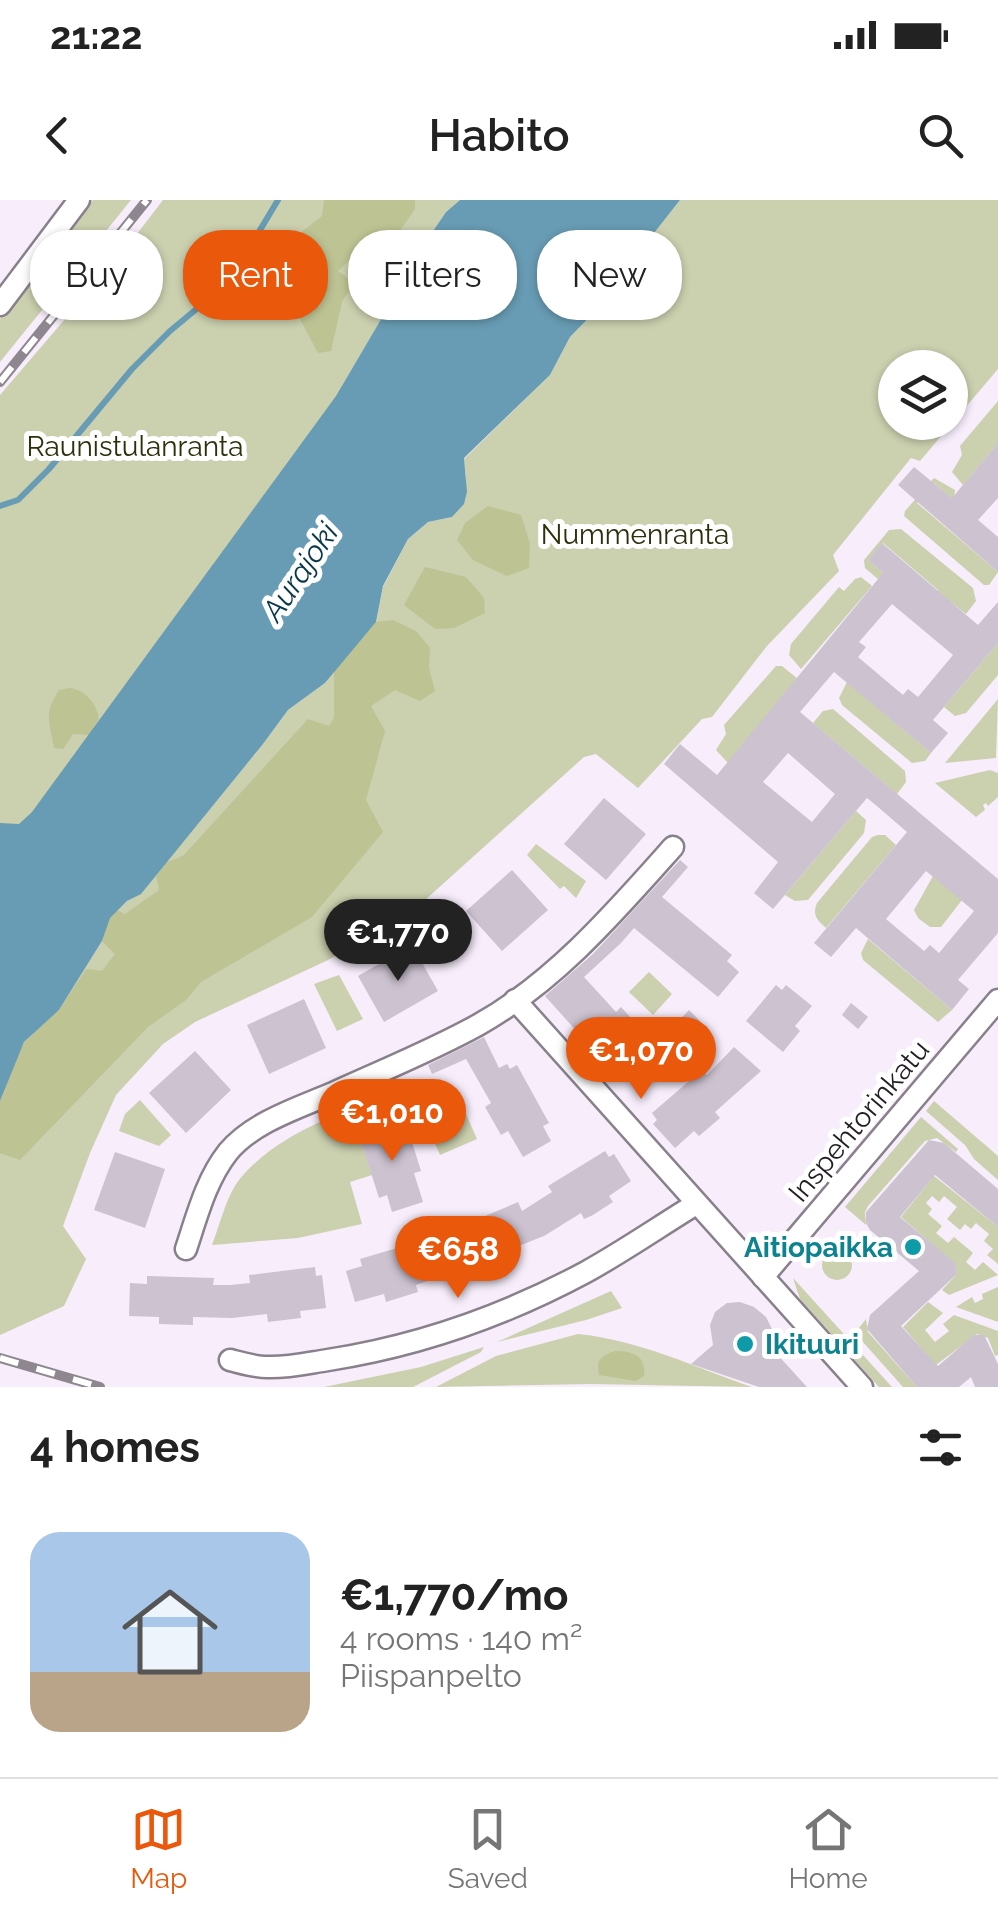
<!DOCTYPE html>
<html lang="en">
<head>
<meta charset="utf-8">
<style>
  body { margin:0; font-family:Raleway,sans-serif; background:#f2f2f2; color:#222; height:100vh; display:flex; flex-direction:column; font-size:38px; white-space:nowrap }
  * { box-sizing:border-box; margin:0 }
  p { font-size:32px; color:#767676 }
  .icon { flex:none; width:55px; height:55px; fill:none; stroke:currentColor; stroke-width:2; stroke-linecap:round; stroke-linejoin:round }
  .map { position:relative; height:1187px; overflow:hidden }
  .panel { display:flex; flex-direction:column; background:#fff; flex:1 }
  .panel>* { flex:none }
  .guide { position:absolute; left:30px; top:30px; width:940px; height:90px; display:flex; gap:20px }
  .fabs { position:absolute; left:878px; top:150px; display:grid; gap:20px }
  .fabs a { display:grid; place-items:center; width:90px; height:90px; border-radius:50%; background:#fff; box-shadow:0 2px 8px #0004; font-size:50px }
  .price { position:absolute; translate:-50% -85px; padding:0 22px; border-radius:35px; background:#ea580c; color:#fff; font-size:32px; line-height:65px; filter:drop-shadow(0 2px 5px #0008) }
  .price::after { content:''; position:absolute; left:50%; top:60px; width:30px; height:22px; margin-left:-15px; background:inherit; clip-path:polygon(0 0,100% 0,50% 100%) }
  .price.current { background:#222; color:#fff }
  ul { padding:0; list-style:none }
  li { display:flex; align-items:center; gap:30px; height:250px; padding:0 30px }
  li span { display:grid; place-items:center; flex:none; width:280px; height:200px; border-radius:30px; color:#555 }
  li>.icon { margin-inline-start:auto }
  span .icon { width:120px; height:120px; fill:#fffc; stroke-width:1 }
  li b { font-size:42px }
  h2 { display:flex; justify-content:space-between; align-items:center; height:120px; padding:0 30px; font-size:42px }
  .tag { padding:0 35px; border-radius:40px; background:#fff; box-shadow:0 2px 8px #0004; font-size:35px; line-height:90px }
  .tag.current { background:#ea580c; color:#fff }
  .status { display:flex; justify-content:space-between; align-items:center; height:70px; padding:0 50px; background:#fff; direction:ltr }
  .status svg { height:28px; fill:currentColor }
  header { display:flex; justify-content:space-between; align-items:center; height:130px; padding:0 30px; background:#fff; font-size:45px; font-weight:600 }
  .tabs { display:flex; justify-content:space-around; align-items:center; height:140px; border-top:2px solid #e0e0e0; background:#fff; font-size:28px; color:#767676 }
  .tabs a { display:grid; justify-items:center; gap:5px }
  .tabs .current { color:#ea580c }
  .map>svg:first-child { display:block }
  .green { fill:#cbd0af; fill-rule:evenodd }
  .forest { fill:#bdc393 }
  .water { fill:#689cb4 }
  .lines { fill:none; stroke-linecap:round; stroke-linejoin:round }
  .stream { stroke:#689cb4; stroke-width:6 }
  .building { fill:#ccc2d0; fill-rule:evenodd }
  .minor-casing { stroke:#89808c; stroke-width:25 }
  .minor { stroke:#fff; stroke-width:20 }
  .rail-casing { stroke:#8e8790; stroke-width:10 }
  .rail { stroke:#fff; stroke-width:6; stroke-dasharray:19; stroke-linecap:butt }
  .culture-dot { fill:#0f9aa8; stroke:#fff; stroke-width:4 }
  .labels { text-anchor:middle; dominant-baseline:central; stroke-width:10; stroke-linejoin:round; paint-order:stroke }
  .park-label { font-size:28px; fill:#2d300a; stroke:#fff }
  .street-label { font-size:28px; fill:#221e23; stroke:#fff }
  .culture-label { font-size:28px; font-weight:bold; fill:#0d838f; stroke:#fff; text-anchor:end }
  .water-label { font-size:30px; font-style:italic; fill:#09384a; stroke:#fff }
</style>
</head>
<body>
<div class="status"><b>21:22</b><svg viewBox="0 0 49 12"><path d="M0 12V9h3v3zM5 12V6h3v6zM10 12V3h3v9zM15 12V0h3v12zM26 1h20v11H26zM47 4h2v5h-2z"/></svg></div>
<header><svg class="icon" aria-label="back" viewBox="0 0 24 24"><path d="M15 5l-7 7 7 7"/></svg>Habito<svg class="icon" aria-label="search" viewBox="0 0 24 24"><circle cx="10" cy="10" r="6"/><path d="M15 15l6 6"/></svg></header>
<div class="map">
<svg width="998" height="1187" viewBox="0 0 998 1187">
  <rect width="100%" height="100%" fill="#f7edfb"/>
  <!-- green -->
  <g class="green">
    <polygon points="93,0 131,0 0,162 0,119"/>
    <polygon points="163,0 460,0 446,12 431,34 342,186 347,204 0,674 0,195 130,43"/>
    <path d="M680,0H998V169L920,261L911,258L833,355L839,371L767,446L712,517L702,519L638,588L596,554L584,557L404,719L326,761L195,822L163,844L116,895L90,953L63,1026L86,1059L64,1106L0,1135V901L34,831L59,810L102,741L109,718L127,701L141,693L263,544L288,510L325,483L376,422L383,387L408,339L428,322L452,317L466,277L464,259L550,175L570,137L629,77L651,37ZM895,168H950V222H895Z"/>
    <polygon points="998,201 998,243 963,285 952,272 962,255 960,246"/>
    <polygon points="934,278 955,290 954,300 934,283 917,303 998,372 989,385 984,385 904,316 905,311"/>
    <polygon points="901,329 973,388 976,401 966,414 951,402 940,415 938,390 883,343 868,360 889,378 879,380 865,368 864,360 889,330"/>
    <polygon points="861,377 872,386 801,469 789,455 791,444 839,387 844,391 855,379"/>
    <polygon points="998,443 998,475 966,513 955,516 944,507"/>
    <polygon points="776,466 782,466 798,479 728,563 716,550 726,534 724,525"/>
    <polygon points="847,482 931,553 925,561 912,563 842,505 839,498"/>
    <polygon points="998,499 996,558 945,563"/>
    <polygon points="833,509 905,571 906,582 897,594 813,523 823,511"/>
    <polygon points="990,570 998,573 998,597 988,606 986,603 983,605 985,610 976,617 935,583"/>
    <polygon points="856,611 866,620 864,633 808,700 795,701 785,695"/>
    <path d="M878,635H885L896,645L826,728C817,720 812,715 817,703L872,637Z"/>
    <polygon points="536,644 586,681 576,698 564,686 560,689 527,655"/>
    <polygon points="933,676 962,700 941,727 930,727 918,718 914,710"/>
    <polygon points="868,739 952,810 938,822 863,760 861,753"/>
    <polygon points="649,772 672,794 653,815 629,792"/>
    <polygon points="339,775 363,819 337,831 314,784"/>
    <polygon points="912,859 918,864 860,935 852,928"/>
    <path d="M395,891L415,938L404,941L395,917L365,926L366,932L359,935L372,975L350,982L362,1024L298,1038L212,1045C220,1025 226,997 239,980C277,933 341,913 395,891Z"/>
    <polygon points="140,900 171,935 159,946 119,931 125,914"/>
    <polygon points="460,901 477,939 440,955 423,917"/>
    <polygon points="934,901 998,956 998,980 974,959 965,945 926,911"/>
    <polygon points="921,917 958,949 956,952 937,938 925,941 868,1006 865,1012 866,1025 845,1007"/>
    <polygon points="849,932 857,938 823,979 810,968"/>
    <polygon points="934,976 998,1027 998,1064 987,1055 993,1049 984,1041 989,1034 976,1023 971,1029 965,1024 960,1030 947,1019 957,1007 944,996 939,1002 932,996 926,1003 932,1009 928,1014 942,1026 936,1033 948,1043 954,1037 973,1053 966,1062 975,1070 983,1062 998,1075 949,1095 942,1090 957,1074 955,1064 901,1017"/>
    <circle cx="837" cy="1065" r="15"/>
    <polygon points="793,1078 892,1187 879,1187 800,1099"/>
    <polygon points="998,1087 998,1122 956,1107 972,1097 975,1103 983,1099 982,1094"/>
    <polygon points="611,1091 622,1108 586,1120 497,1142"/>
    <polygon points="928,1102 943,1113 925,1130 935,1142 949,1131 943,1124 954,1115 998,1131 998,1155 995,1156 988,1138 977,1134 936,1165 903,1127"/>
    <polygon points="866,1119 868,1132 917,1187 903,1187 855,1133"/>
    <path d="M578,1134C639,1140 694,1167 752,1187L591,1184L436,1187L496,1156Z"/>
    <polygon points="484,1147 481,1152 413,1187 324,1187 421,1167"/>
  </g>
  <!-- forest -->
  <g class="forest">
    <polygon points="324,0 415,0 415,9 377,64 357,53 338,71 354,83 342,102 331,151 318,153 285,91 265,71 276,50 286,50 294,38 322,16"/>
    <polygon points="488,306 521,315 530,344 529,368 507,376 473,360 457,340 465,323"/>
    <polygon points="425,367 466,377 484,398 485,413 454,428 435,429 404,405"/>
    <polygon points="393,420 416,431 430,448 429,468 435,491 420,501 395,490 371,506 385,531 366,600 383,632 312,717 201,782 186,800 148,827 20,960 0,953 0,901 15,861 24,842 59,810 86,769 102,771 115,754 102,741 109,718 117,710 125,714 159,690 156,676 167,662 183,656 308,519 329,526 334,518 334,471 376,422"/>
    <path d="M69,488C85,489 97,504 99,519L89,535L73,534L63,549L54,548C50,521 43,515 59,490Z"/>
    <path d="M615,1151C633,1151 646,1156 644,1176L636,1181L599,1175C596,1159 601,1156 615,1151Z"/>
  </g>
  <!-- water -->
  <polygon class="water" points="460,0 680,0 651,37 629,77 570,137 550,175 464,258 467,292 464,304 452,317 428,322 408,339 383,386 376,422 325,483 288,510 263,544 141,694 127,701 110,718 102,741 59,810 24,842 0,901 0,623 19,624 32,612 336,196 431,34 446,12"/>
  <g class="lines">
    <!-- stream -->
    <polyline class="stream" points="0,306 18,300 49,269 132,169 170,131 229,82 278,0"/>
  </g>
  <!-- building -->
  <g class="building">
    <polygon points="998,243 998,298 978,320 998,337 998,372 898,285 914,267 952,298"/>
    <path d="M882,343L978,425L998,402V443L933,520L948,533L931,553L834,472L800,512L998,679V733L958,780L969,789L952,810L856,728L831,757L814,743L907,632L878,607L867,598L773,709L754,693L778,662L664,564L680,544L717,575L883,373L868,360ZM892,404L953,455L918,497L908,489L903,495L858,457L866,447L859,442ZM788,553L835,594L812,622L763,582ZM926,671L974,711L939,753L930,745L924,751L886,719Z"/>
    <polygon points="604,598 646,634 606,680 564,644"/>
    <polygon points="680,660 688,667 662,697 732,755 727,761 739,772 718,797 634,728 621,743 584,777 616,812 621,807 644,832 638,837 658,860 634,882 622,869 616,875 545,796 593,754"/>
    <polygon points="512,670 548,710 502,751 466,711"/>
    <polygon points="412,745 438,791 384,822 358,776"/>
    <polygon points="776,785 782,790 786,785 812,806 795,826 800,831 783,852 746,821"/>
    <polygon points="304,799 326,848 269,874 247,825"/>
    <polygon points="851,803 868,817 858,829 842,815"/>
    <polygon points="689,810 700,821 681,840 670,830"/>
    <polygon points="484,837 499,868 507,864 510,869 517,865 549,923 543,926 551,941 523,957 508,931 501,935 485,907 491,903 466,859 432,874 428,865"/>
    <polygon points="734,847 761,871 715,912 720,918 699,936 694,931 675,948 653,924 657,920 652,913 702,870 707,875"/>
    <polygon points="195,851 231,890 186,933 149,893"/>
    <polygon points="396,917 404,941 411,939 421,971 414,973 423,1002 392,1012 387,995 379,998 359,935 366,932 365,927"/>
    <polygon points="929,940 944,943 998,989 998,1027 935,975 900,1017 955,1063 957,1074 901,1126 938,1166 974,1135 984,1135 998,1164 998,1187 975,1187 971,1177 959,1187 917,1187 867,1129 870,1115 919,1071 870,1030 866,1023 866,1012"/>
    <polygon points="605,951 609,957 614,954 631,981 609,996 613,1002 593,1015 584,1019 581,1013 544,1036 516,1047 519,1054 488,1068 485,1060 416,1085 418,1092 386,1102 384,1094 355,1102 346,1071 362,1066 360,1059 424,1040 427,1049 460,1035 457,1028 518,1002 522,1011 552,992 548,986"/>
    <polygon points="115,952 165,969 145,1028 94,1010"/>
    <polygon points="315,1067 316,1076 322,1075 326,1108 300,1111 301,1118 268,1122 267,1114 232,1118 193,1117 193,1125 159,1124 159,1117 129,1116 130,1083 147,1084 147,1076 214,1078 213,1085 230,1085 250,1083 249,1075"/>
    <polygon points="740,1102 754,1107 766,1117 775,1135 775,1152 807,1187 759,1187 691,1164 713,1145 710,1125 715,1112 727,1103"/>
  </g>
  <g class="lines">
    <!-- minor casing -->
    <g class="minor-casing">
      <g id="minor">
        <polyline points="0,105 79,0"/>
        <polyline points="515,800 862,1187"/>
        <path d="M186,1049C197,1016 206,980 228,952C253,922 298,908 333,893C381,871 431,851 478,825C555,782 616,711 673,647"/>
        <polyline points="763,1077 998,800"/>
        <path d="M230,1160C242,1163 255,1167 267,1167C287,1168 308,1163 328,1160C418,1146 506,1115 586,1072C624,1051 660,1026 696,1004"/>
      </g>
    </g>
    <!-- minor -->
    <use href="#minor" class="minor"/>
    <!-- rail casing -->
    <g class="rail-casing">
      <g id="rail">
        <polyline points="0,182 147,0"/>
        <polyline points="0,1158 100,1187"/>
      </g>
    </g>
    <!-- rail -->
    <use href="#rail" class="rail"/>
  </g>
  <!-- markers -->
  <g class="culture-dot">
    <circle cx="913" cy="1047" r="10"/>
    <circle cx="745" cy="1144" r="10"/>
  </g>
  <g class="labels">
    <!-- park labels -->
    <g class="park-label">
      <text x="135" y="246">Raunistulanranta</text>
      <text x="635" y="334">Nummenranta</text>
    </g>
    <!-- street labels -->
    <g class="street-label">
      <text transform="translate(859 921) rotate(-50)">Inspehtorinkatu</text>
    </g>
    <!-- culture labels -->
    <g class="culture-label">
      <text x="893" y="1047">Aitiopaikka</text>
      <text x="765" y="1144" text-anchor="start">Ikituuri</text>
    </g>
    <!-- water labels -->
    <g class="water-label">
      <text transform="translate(300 372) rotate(-56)">Aurajoki</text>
    </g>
  </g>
</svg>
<div class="fabs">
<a><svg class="icon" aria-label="layers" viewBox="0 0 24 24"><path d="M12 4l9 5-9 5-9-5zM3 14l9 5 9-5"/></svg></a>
</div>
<b class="price current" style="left:398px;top:784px">€1,770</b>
<b class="price" style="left:641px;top:902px">€1,070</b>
<b class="price" style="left:392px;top:964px">€1,010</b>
<b class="price" style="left:458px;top:1101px">€658</b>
<div class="guide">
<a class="tag">Buy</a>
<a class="tag current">Rent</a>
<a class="tag">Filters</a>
<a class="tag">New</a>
</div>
</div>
<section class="panel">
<h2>4 homes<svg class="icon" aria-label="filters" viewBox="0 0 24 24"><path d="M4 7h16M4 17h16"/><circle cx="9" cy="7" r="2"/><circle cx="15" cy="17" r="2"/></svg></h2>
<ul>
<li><span style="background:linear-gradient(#a9c7e8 70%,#b9a48a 0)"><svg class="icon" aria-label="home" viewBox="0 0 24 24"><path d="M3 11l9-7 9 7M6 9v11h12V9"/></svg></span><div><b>€1,770/mo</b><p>4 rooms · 140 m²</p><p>Piispanpelto</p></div></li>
</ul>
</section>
<nav class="tabs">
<a class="current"><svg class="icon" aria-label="map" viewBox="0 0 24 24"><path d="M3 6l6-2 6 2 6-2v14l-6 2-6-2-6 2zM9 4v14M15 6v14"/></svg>Map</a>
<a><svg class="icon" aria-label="saved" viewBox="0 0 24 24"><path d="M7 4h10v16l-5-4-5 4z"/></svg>Saved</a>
<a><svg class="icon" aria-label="home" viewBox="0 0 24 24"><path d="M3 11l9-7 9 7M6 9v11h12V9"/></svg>Home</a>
</nav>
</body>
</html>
